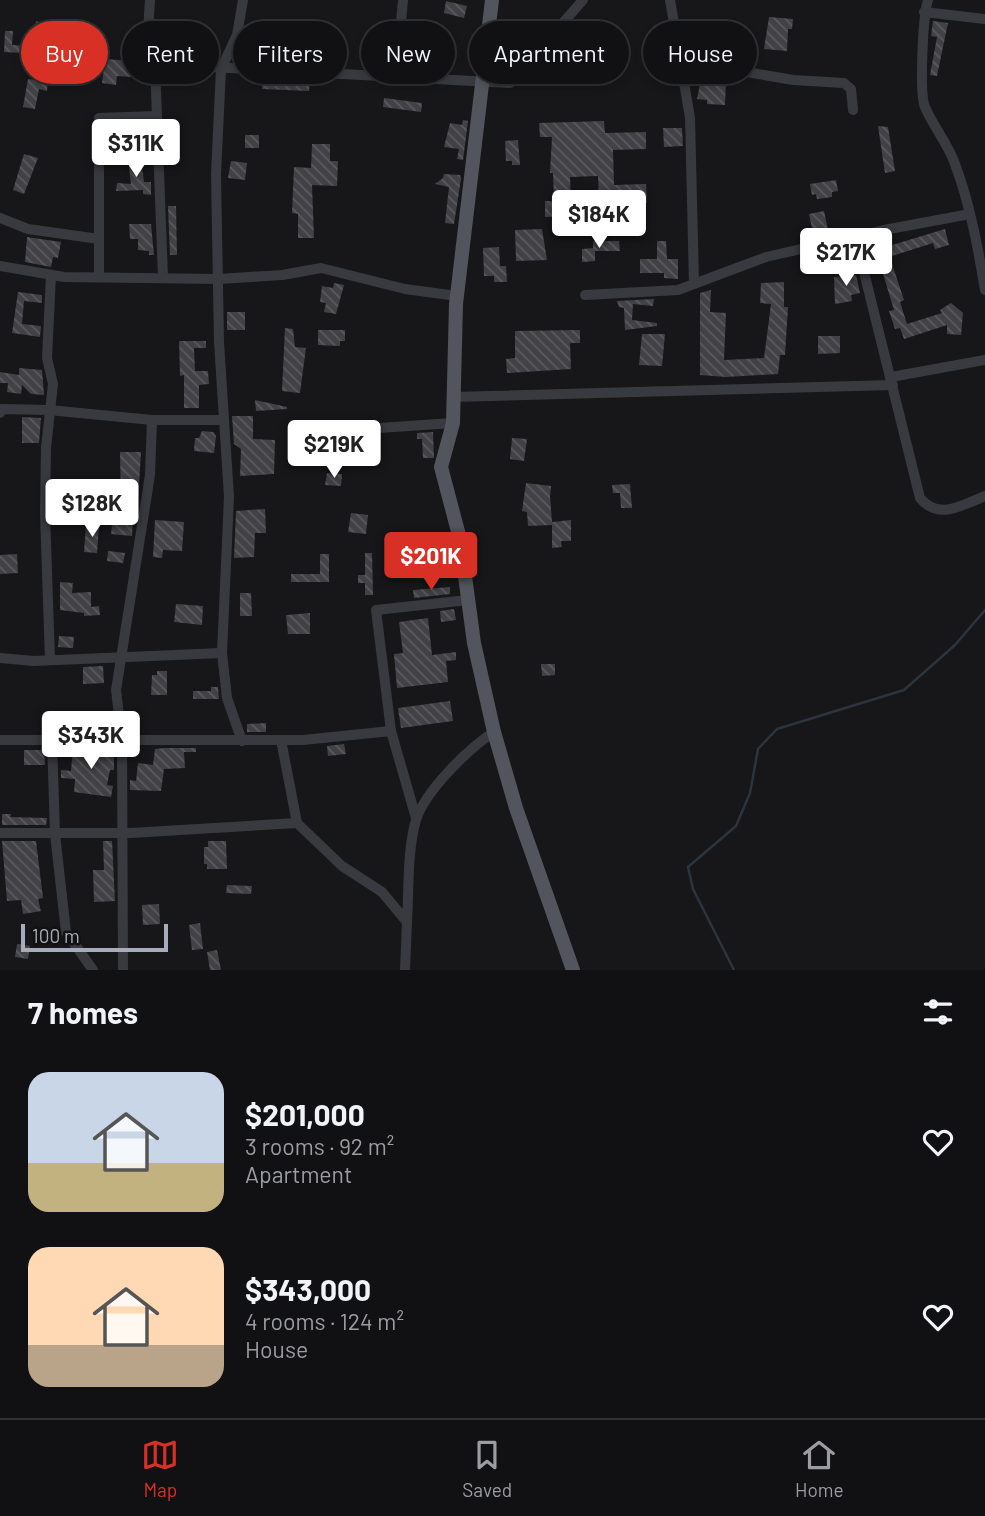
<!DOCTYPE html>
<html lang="en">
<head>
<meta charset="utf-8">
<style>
  body { margin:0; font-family:Barlow,sans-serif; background:#1e1f21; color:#f1f3f6; height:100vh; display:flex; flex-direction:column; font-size:26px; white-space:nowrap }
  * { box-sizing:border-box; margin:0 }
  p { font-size:23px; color:#9c9da0 }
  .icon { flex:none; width:38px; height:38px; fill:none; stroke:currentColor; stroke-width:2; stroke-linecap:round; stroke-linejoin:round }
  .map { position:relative; height:970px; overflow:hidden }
  .side { display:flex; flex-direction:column; background:#111113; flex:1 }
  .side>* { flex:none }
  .guide { position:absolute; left:21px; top:21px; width:943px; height:63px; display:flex; gap:14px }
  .scale { position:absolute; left:21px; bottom:18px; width:147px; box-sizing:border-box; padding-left:7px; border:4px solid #a8acba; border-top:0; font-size:19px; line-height:24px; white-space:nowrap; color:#a8acba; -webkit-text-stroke:5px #121214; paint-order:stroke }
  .price { position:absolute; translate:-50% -60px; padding:0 16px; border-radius:7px; background:#fff; color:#222; font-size:23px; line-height:46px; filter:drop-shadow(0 2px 4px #0008) }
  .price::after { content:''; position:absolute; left:50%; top:42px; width:21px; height:16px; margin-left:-10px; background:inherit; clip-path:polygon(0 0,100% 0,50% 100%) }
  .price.selected { background:#d93025; color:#fff }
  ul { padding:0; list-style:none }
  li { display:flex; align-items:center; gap:21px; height:175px; padding:0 28px }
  li span { display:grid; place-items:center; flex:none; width:196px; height:140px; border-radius:21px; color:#555 }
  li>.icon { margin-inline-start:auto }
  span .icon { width:84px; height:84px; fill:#fffc; stroke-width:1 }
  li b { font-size:30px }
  h2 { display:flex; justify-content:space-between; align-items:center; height:84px; padding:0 28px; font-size:30px }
  .tag { padding:0 24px; border-radius:32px; background:#111113; box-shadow:0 4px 10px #0003,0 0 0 2px #303133; font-size:24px; line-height:63px }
  .tag.selected { background:#d93025; color:#fff }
  .dock { display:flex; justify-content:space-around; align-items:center; height:98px; border-top:2px solid #303133; background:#111113; font-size:19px; color:#9c9da0 }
  .dock a { display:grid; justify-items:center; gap:4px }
  .dock .selected { color:#d93025 }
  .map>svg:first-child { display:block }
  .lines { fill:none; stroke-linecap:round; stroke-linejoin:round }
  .stream { stroke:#2c343e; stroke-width:2.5 }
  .building { fill:url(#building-back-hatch); fill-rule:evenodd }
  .minor { stroke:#393a40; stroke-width:10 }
  .major { stroke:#53555e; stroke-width:14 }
</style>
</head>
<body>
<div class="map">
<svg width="985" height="970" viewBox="0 0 985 970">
  <defs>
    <pattern id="building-back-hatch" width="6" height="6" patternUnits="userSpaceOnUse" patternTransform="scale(1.75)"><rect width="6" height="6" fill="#414146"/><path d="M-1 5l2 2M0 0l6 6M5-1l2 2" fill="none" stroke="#5a5a5f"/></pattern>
  </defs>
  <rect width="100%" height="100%" fill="#171719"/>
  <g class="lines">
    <!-- stream -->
    <polyline class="stream" points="734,970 693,889 688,867 736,826 750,793 758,749 777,729 904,690 955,645 985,610"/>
  </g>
  <!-- building -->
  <g class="building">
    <polygon points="446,1 467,6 464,18 444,13"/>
    <polygon points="769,17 793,19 792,29 788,29 787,51 764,49"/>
    <polygon points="36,21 44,23 40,54 4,52 5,31 13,31 12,45 33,46"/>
    <polygon points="933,21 948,23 937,76 930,75 937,37 931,36"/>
    <polygon points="704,36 719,36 719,52 724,53 724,57 692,58 693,49 704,50"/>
    <polygon points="59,57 83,60 82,70 58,68"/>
    <polygon points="105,59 145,62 144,78 117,76 116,85 102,83"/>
    <polygon points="263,78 310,80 309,91 262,89"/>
    <polygon points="28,79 48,82 47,91 39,89 35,109 23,107"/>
    <polygon points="701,79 726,79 725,105 707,104 707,100 697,99"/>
    <polygon points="384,98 422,103 421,112 383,107"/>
    <polygon points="463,120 468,121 463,160 457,159 459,149 444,147 450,123 462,125"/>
    <path d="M604,121L605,133L646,132V149L613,150L614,185L646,184L647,203L611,204L612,215L545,217V201H554L553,173H550L552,137H540L539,123ZM598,176L599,199L571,200L570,177Z"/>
    <polygon points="878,126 888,127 895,171 885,173"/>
    <polygon points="663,128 682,128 683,146 664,147"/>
    <rect x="245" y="135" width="14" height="13"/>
    <polygon points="518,140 520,165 512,165 512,161 506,161 505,141"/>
    <polygon points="312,144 330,144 330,161 338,161 337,186 312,185 314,238 298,238 298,214 292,213 294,167 311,168"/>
    <polygon points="24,154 38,158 24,194 13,190"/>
    <polygon points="141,158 144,182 151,182 151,195 143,194 143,190 116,191 117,183 131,184 128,159"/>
    <polygon points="231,161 247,163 245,180 228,178"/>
    <polygon points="444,174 460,175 461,179 454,224 445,223 449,187 435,184 443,178"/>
    <polygon points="836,180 838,191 832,192 832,197 817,199 816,194 812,195 810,184"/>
    <polygon points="168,206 176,206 177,255 170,255"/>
    <polygon points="824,211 829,235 814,238 809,214"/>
    <polygon points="129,224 151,224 154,255 149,255 149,251 138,250 138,239 130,239"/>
    <polygon points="542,229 547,260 516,261 515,230"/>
    <polygon points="945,229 949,245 935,249 933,243 892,256 889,246"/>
    <polygon points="27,237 61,242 58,258 53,257 51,267 25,262"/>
    <polygon points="593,241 619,241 620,251 595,251 595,261 582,262 582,249 593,248"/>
    <polygon points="657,241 666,241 667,259 678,259 678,279 664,278 664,273 640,273 640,259 657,259"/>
    <polygon points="499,247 500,266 506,266 507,282 494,282 494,276 484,276 483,248"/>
    <polygon points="891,261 904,300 900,302 907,324 942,313 940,310 951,303 963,313 961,335 947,334 947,325 904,339 900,328 895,329 889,311 894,310 880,264"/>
    <polygon points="856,275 860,293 851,295 852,301 835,304 834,277"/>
    <polygon points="784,282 784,307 788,307 785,355 780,355 778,374 726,377 700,375 700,293 711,290 710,312 726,313 724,360 764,358 771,304 760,303 761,283"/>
    <polygon points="334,283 344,285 336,314 324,312 326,303 320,302 322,286 333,288"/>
    <polygon points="18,292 42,295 42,303 24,301 22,324 41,326 40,337 12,333"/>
    <polygon points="654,299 653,306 633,304 632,320 657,323 657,326 625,330 624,308 619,307 617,301"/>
    <rect x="227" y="312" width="18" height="18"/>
    <polygon points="285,328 293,329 295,347 306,348 300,393 282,391"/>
    <polygon points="318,330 345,330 345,341 340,341 340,346 318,345"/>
    <polygon points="580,330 580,343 570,343 571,369 507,373 506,359 515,358 515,331"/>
    <polygon points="642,334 665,334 662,366 639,365"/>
    <polygon points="818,336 840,336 840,353 818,354"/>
    <polygon points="179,341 206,341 206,348 194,348 195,371 208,371 209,384 199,385 199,408 184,408 184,375 180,376"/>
    <polygon points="19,368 42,370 44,395 31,394 22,385 21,394 7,392 8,383 0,383 0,372 19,375"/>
    <polygon points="255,400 287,407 287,409 256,411"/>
    <polygon points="232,416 253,416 253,439 275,440 274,474 240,476 241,449 234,444"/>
    <polygon points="22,417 41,418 39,443 22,443"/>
    <polygon points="202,431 213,432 216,436 214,453 194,451 195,438 199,438"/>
    <polygon points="433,432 434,458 423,458 422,439 417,439 417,433"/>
    <polygon points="512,438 527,439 524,461 510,459"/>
    <polygon points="120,452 141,452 138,502 121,502"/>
    <polygon points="327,473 342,474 341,486 325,485"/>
    <polygon points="59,479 87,481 84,485 83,496 74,495 75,486 60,488"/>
    <polygon points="526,483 551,486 550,496 552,522 571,520 571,541 561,541 562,547 552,548 552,525 528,526 527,512 522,511"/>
    <polygon points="630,484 632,508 621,508 620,493 613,493 612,485"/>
    <polygon points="265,509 266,533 255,533 254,557 234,558 236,511"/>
    <polygon points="351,513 368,515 366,534 348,532"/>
    <polygon points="113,516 133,518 132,536 111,534"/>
    <polygon points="155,520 184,522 182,551 163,550 162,558 153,557"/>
    <polygon points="86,525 99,526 97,553 84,552"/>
    <polygon points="434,541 434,564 398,565 399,554 409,553 409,542"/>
    <polygon points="108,551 125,553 123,563 107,561"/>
    <polygon points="365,553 372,553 373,595 365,595 365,583 358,583 358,575 365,575"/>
    <polygon points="17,554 18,573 0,574 0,555"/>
    <polygon points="320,554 329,554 329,582 291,582 291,574 320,574"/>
    <polygon points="60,582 73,583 72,593 91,592 91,607 99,606 100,615 84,616 84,613 60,610"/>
    <polygon points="450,587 450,594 414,598 413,590"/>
    <polygon points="240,593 251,593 252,616 240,616"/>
    <polygon points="176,604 203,606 202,625 174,622"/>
    <polygon points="454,609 456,620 441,622 440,611"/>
    <polygon points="310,613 310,634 288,634 286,615"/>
    <polygon points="428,618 432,655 456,652 456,660 446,661 448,682 397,688 394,654 403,653 399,622"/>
    <polygon points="59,636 74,637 73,648 58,647"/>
    <polygon points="541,664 555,664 555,675 542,676"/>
    <polygon points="103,666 104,683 83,684 83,667"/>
    <polygon points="157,671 167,671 167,695 151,695 152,675 157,675"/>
    <polygon points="211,687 218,687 219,699 193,699 193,691 211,691"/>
    <polygon points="450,701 453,721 401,728 398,708"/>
    <polygon points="266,723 266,732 247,732 247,724"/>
    <polygon points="344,744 346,754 328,756 327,746"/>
    <polygon points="73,748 114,749 114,770 110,770 107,785 113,786 111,797 74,792 75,779 61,778 61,770 71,771"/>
    <polygon points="164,748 196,748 196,752 184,752 185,768 164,769 161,791 130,790 130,780 136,781 138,763 153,765 155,749"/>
    <polygon points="24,750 44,750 45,765 24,765"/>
    <polygon points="2,814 11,814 10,817 47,818 46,825 2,825"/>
    <polygon points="2,841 36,841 43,898 38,899 41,911 23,914 21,900 7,901"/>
    <polygon points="103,841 112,841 115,901 94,902 93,870 104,870"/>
    <polygon points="208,841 226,841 227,869 207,869 207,864 204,864 204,847 208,847"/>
    <polygon points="227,885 252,886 251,894 226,893"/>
    <polygon points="159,904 160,924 143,925 142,905"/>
    <polygon points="200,923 203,949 192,950 189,925"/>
    <polygon points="17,944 30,946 28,959 15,957"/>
    <polygon points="217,950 221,970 210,970 207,952"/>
  </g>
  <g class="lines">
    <!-- minor -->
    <g class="minor">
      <polyline points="150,0 148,30 155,64 163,278"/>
      <polyline points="670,0 690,118 694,284"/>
      <path d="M928,0C923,15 919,93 925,107C933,126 948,144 955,164C970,204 978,248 985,290"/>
      <polyline points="924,12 985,19"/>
      <polyline points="155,64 510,83 583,0"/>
      <polyline points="681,72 735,70 793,80 844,83 851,89 853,110"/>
      <polyline points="396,75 403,0"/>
      <polyline points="0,218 28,229 99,239"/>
      <path d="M855,236L920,498C939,521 962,505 985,496"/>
      <polyline points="0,266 64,277 218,279 282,275 321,268 405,289 457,296"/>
      <polyline points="99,277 99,118 155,116"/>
      <polyline points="585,295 678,290 766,257 884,230 970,214"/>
      <polyline points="891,377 985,360"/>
      <polyline points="453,397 893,385"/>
      <polyline points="0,413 1,409 49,410 152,420"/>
      <polyline points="321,452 379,428 453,423"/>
      <polyline points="0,658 34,661 222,653"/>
      <polyline points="50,660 45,513 46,448 53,384 47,358 51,275"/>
      <polyline points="0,740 303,740 391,731"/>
      <polyline points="52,740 55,834 66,932 93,970"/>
      <polyline points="281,740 297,823 342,866 382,892 407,922 405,970"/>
      <polyline points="242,741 227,698 222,653 229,497 219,342 216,174 221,69 237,35 243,0"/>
      <polyline points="416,818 391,731 376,610 468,600"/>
      <polyline points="0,833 131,833 297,823"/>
      <path d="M407,922C409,890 407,851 416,820C425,791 469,748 494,732"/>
      <polyline points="123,970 122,741 116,690 150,475 152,420 224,420"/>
    </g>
    <!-- major -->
    <polyline class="major" points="492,0 456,304 453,423 441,467 460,539 474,643 494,732 516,808 573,970"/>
  </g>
</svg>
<div class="scale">100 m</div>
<b class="price" style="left:136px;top:179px">$311K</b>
<b class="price" style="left:599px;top:250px">$184K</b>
<b class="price" style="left:846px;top:288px">$217K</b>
<b class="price" style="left:334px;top:480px">$219K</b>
<b class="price" style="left:92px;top:539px">$128K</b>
<b class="price selected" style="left:431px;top:592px">$201K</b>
<b class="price" style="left:91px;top:771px">$343K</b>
<div class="guide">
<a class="tag selected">Buy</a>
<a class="tag">Rent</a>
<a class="tag">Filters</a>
<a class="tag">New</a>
<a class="tag">Apartment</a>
<a class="tag">House</a>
</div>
</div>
<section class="side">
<h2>7 homes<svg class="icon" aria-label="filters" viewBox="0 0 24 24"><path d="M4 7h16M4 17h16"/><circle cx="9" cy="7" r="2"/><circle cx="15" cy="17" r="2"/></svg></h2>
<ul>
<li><span style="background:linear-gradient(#c9d6e8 65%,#c2b280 0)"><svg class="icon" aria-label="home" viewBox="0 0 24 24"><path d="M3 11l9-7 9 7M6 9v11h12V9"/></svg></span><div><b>$201,000</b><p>3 rooms · 92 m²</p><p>Apartment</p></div><svg class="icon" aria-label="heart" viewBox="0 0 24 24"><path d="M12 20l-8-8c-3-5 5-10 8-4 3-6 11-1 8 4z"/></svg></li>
<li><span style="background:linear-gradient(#ffd9b3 70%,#b9a48a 0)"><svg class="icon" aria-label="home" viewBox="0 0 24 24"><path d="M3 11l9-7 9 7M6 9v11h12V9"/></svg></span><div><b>$343,000</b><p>4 rooms · 124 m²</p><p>House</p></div><svg class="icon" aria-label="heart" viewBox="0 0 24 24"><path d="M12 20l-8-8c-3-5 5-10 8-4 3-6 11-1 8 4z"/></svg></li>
</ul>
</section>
<nav class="dock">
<a class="selected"><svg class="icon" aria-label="map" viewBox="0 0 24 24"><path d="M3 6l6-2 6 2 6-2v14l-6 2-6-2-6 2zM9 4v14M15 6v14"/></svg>Map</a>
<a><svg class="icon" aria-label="saved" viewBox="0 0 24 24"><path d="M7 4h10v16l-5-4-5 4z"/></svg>Saved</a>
<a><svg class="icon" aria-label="home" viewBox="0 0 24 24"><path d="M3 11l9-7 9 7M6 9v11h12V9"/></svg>Home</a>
</nav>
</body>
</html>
